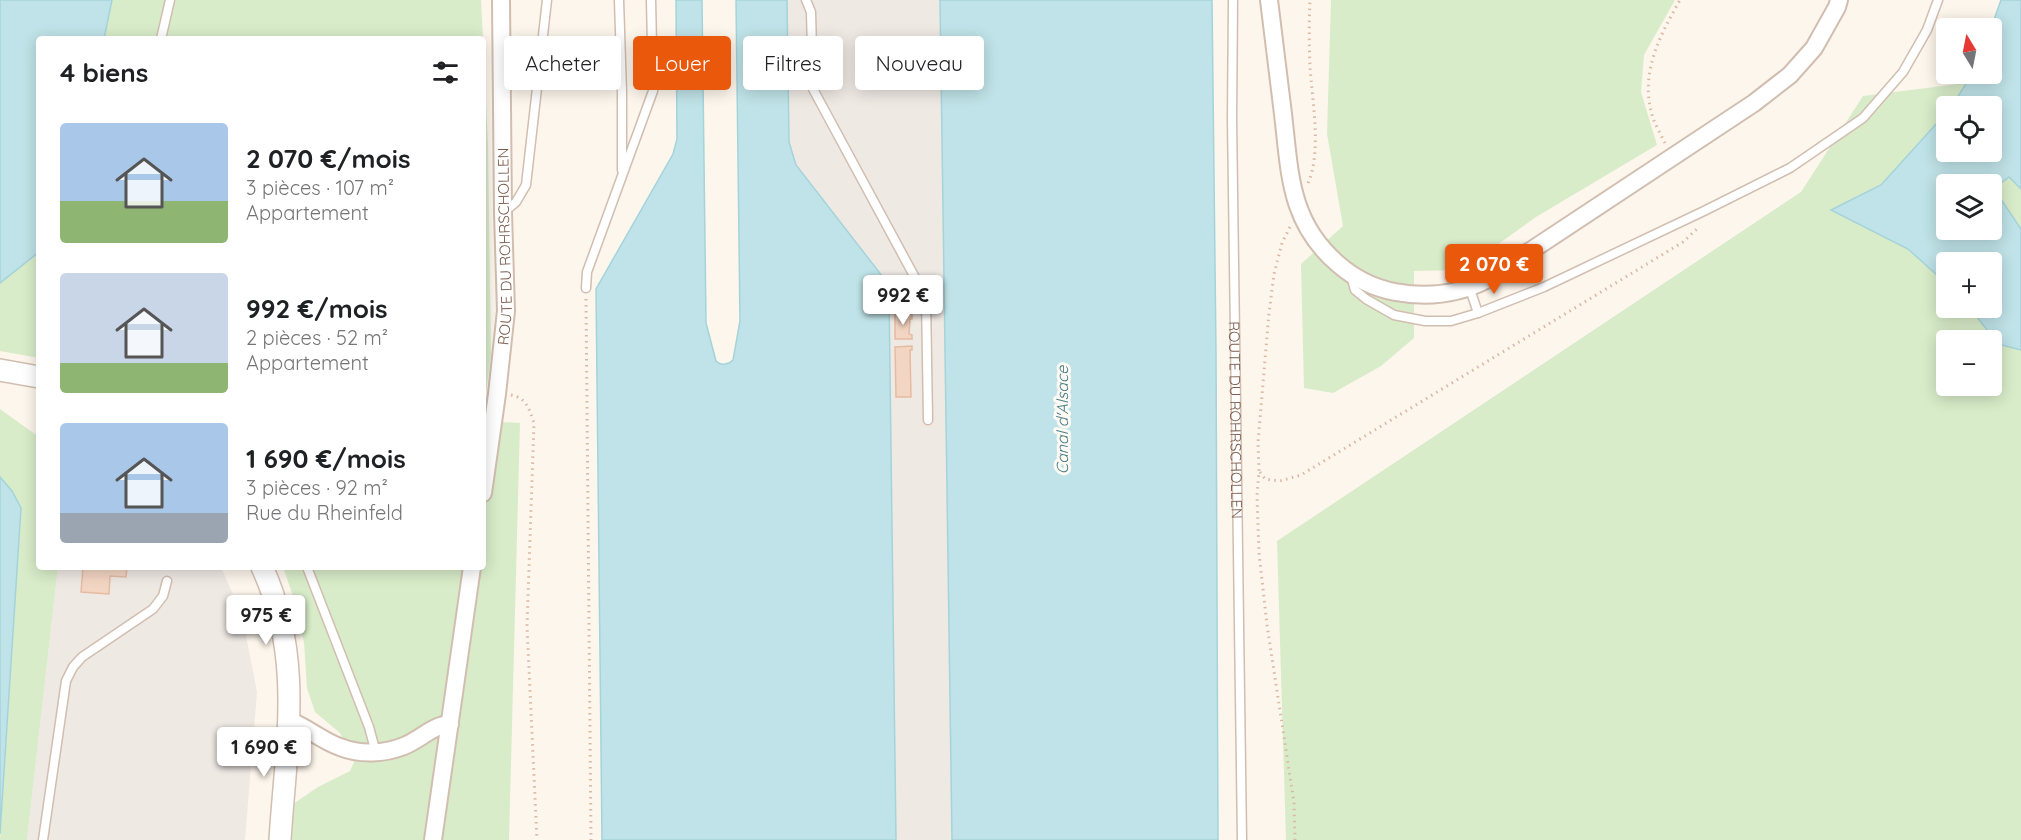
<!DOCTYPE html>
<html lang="fr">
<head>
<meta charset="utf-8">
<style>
  body { margin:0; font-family:Quicksand,sans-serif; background:#f2f2f2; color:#202124; height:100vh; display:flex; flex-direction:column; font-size:22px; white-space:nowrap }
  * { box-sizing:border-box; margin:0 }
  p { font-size:20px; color:#757577 }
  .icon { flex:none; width:33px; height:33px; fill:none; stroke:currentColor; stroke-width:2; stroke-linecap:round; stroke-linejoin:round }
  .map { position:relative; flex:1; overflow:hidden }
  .drawer { position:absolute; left:36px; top:36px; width:450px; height:534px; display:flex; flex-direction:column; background:#fff; border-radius:6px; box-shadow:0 3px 15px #0003 }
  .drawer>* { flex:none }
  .hud { position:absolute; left:504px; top:36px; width:570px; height:54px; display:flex; gap:12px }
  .needle { width:39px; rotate:350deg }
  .buttons { position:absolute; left:1936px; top:18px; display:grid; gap:12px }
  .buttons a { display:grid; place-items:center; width:66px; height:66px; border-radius:6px; background:#fff; box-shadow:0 3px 15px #0003; font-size:30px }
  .price { position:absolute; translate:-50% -51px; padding:0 14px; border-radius:6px; background:#fff; color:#222; font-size:20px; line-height:39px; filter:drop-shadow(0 2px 3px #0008) }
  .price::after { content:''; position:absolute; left:50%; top:36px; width:18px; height:14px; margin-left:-9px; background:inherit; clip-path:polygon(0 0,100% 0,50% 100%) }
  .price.current { background:#ea580c; color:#fff }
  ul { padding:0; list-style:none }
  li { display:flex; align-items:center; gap:18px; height:150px; padding:0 24px }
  li span { display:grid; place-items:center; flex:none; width:168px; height:120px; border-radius:6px; color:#555 }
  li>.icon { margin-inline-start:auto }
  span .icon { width:72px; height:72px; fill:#fffc; stroke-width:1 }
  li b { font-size:26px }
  h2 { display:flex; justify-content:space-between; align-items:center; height:72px; padding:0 24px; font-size:26px }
  .pill { padding:0 21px; border-radius:6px; background:#fff; box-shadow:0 3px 15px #0003; font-size:21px; line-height:54px }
  .pill.current { background:#ea580c; color:#fff }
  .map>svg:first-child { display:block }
  .industrial { fill:#efe9e4 }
  .green { fill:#d8ecc9; fill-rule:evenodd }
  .water { fill:#bfe3e8; stroke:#a5d3da; stroke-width:1.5; fill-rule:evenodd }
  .building { fill:#f3d5c3; stroke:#e6bba3; stroke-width:1.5 }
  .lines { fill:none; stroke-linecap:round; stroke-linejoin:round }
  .service-casing { stroke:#d1beb0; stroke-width:11 }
  .minor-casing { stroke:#d1beb0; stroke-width:20 }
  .tertiary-casing { stroke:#d1beb0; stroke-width:24 }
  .path { stroke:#d9b8a5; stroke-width:3; stroke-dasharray:1.5 4.5; stroke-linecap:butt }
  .service { stroke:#fff; stroke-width:8 }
  .minor { stroke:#fff; stroke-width:16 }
  .tertiary { stroke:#fff; stroke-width:21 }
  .labels { text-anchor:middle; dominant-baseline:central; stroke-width:6; stroke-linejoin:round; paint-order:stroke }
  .street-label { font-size:15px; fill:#7a5c4d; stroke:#fffaf3 }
  .water-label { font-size:16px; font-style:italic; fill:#437c86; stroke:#fffaf3 }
</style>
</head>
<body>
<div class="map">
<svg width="2021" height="840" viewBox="0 0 2021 840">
  <rect width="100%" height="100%" fill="#fdf6ec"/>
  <!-- industrial -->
  <g class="industrial">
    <polygon points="787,0 940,0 952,840 896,840 889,292 886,281 796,165 789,142"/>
    <polygon points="58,567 221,567 242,615 257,692 245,840 27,840"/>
  </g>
  <!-- green -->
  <g class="green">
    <polygon points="112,0 481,0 483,39 104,39"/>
    <polygon points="1331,0 1675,0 1644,55 1641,92 1657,145 1536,217 1462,270 1414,271 1414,338 1381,366 1333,393 1304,388 1301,264 1343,226 1327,134"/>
    <polygon points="483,43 488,144 491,355 483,416"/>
    <path d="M2021,76V840H1286L1277,541L1801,192L1863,96ZM1947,106H1992V152H1947ZM1947,184H1992V230H1947ZM1947,262H1992V308H1947ZM1947,340H1992V386H1947Z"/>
    <polygon points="39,252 39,358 0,351 0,283"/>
    <polygon points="0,409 39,437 39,567 58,567 27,840 0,840 21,508 12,491 0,477"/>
    <polygon points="483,421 520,423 509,840 292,840 293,804 318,787 350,771 354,762 340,733 315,712 307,688 304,642 295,602 283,567 483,567"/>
  </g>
  <!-- water -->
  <g class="water">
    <polygon points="0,0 112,0 104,39 39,39 39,252 0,283"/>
    <path d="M676,0H702L706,323L716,361C721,366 728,365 733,360L740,321L736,0H787L789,142L796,165L886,281L889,292L896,840H602L596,289L673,154L677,139Z"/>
    <polygon points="940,0 1212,0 1216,352 1218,840 952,840"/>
    <path d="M2001,0H2021V189L2009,177L1994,189L2021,229V350L1998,344L1970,308H1992V262H1947V284L1908,249L1831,210L1881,185L1947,112V152H1992V106H1952L1972,74H1992L1991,28ZM1947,184H1992V230H1947Z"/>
    <polygon points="0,477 12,491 21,508 0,834"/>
  </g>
  <!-- building -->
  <g class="building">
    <polygon points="895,314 912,314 912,319 910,319 909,334 912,335 912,339 895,339"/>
    <polygon points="912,346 912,350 910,350 911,397 896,397 895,347"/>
    <polygon points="83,567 127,567 126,577 110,576 109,594 81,592"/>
  </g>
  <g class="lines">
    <!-- service casing -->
    <g class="service-casing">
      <g id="service">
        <polyline points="619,0 622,92 622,170"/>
        <polyline points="806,0 811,12 813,89 926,298 928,420"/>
        <path id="s1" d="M1233,0L1232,119L1242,840"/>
        <polyline points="161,39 170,0"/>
        <polyline points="503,213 516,202 526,185 547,0"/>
        <polyline points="1351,276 1355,290 1366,299 1394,315 1425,321 1451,321 1478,313 1544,287 1704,211 1790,168 1863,118 1903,72 1927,30 1938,0"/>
        <polyline points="586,288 587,272 653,91 651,0"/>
        <polyline points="1470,289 1478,313"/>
        <polyline points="307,567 369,727 376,753"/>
        <polyline points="43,840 66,681 73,667 82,657 153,609 163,596 167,581"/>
      </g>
    </g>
    <!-- minor casing -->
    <g class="minor-casing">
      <g id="minor">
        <path d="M1269,0C1274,38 1278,76 1283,114C1290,173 1289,222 1338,264C1354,278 1374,288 1395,292C1428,298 1458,295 1488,279L1754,103L1790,75L1814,48L1837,7L1839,0"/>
        <path id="s2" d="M483,493L497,394L506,311L503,213L501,0"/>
        <path d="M290,721C307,727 322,741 340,747C360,755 384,754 404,746C421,739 433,725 450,724"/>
        <polyline points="433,840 472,567"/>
      </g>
    </g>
    <!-- tertiary casing -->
    <g class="tertiary-casing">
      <g id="tertiary">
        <polyline points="0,370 39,377"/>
        <path d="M262,567C304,658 286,744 280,840"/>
      </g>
    </g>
    <!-- path -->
    <g class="path">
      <path d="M1665,143C1661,135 1656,126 1653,118C1639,75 1659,37 1680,0"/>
      <path d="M1308,183C1322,152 1312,100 1310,66C1309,44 1309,22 1310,0"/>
      <polyline points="1290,227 1282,243 1274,274 1269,313 1258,442 1259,471 1257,496 1259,553 1267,625 1294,803 1295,840"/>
      <polyline points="586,299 591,840"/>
      <path d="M511,395C527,398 529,409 534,423L527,626L537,840"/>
      <polyline points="1260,472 1265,479 1280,481 1301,475 1683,242 1699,227"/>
    </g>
    <!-- service -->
    <use href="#service" class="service"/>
    <!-- minor -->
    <use href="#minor" class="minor"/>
    <!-- tertiary -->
    <use href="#tertiary" class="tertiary"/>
  </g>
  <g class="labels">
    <!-- street labels -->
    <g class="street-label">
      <text stroke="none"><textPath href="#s2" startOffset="248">ROUTE DU ROHRSCHOLLEN</textPath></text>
      <text stroke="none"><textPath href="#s1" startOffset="420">ROUTE DU ROHRSCHOLLEN</textPath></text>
    </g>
    <!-- water labels -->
    <g class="water-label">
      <text transform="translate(1062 420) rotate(-90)">Canal d'Alsace</text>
    </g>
  </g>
</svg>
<div class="buttons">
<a><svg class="needle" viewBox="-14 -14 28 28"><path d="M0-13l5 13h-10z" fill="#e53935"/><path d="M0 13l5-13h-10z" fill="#757577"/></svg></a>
<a><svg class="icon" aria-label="locate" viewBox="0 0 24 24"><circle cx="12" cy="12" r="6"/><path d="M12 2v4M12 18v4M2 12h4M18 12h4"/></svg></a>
<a><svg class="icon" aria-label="layers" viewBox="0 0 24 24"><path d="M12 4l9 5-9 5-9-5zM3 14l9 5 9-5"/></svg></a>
<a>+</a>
<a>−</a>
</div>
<b class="price current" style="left:1494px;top:295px">2 070 €</b>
<b class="price" style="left:903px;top:326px">992 €</b>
<b class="price" style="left:266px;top:646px">975 €</b>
<b class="price" style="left:264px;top:778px">1 690 €</b>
<div class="hud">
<a class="pill">Acheter</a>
<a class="pill current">Louer</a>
<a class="pill">Filtres</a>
<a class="pill">Nouveau</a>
</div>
<section class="drawer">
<h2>4 biens<svg class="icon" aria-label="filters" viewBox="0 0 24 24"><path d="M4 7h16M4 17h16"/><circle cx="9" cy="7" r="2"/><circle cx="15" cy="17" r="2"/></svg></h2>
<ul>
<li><span style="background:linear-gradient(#a9c7e8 65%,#8fb573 0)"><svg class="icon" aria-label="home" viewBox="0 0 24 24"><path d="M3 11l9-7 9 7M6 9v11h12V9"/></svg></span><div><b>2 070 €/mois</b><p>3 pièces · 107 m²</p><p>Appartement</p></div></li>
<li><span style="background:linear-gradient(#c9d6e8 75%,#8fb573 0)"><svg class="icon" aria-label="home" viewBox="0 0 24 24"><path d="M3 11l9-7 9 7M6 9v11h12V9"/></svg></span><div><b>992 €/mois</b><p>2 pièces · 52 m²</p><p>Appartement</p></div></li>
<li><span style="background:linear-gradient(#a9c7e8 75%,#9aa5b1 0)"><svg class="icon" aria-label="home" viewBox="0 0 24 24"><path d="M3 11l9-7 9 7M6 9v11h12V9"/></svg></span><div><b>1 690 €/mois</b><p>3 pièces · 92 m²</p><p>Rue du Rheinfeld</p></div></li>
</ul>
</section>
</div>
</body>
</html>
